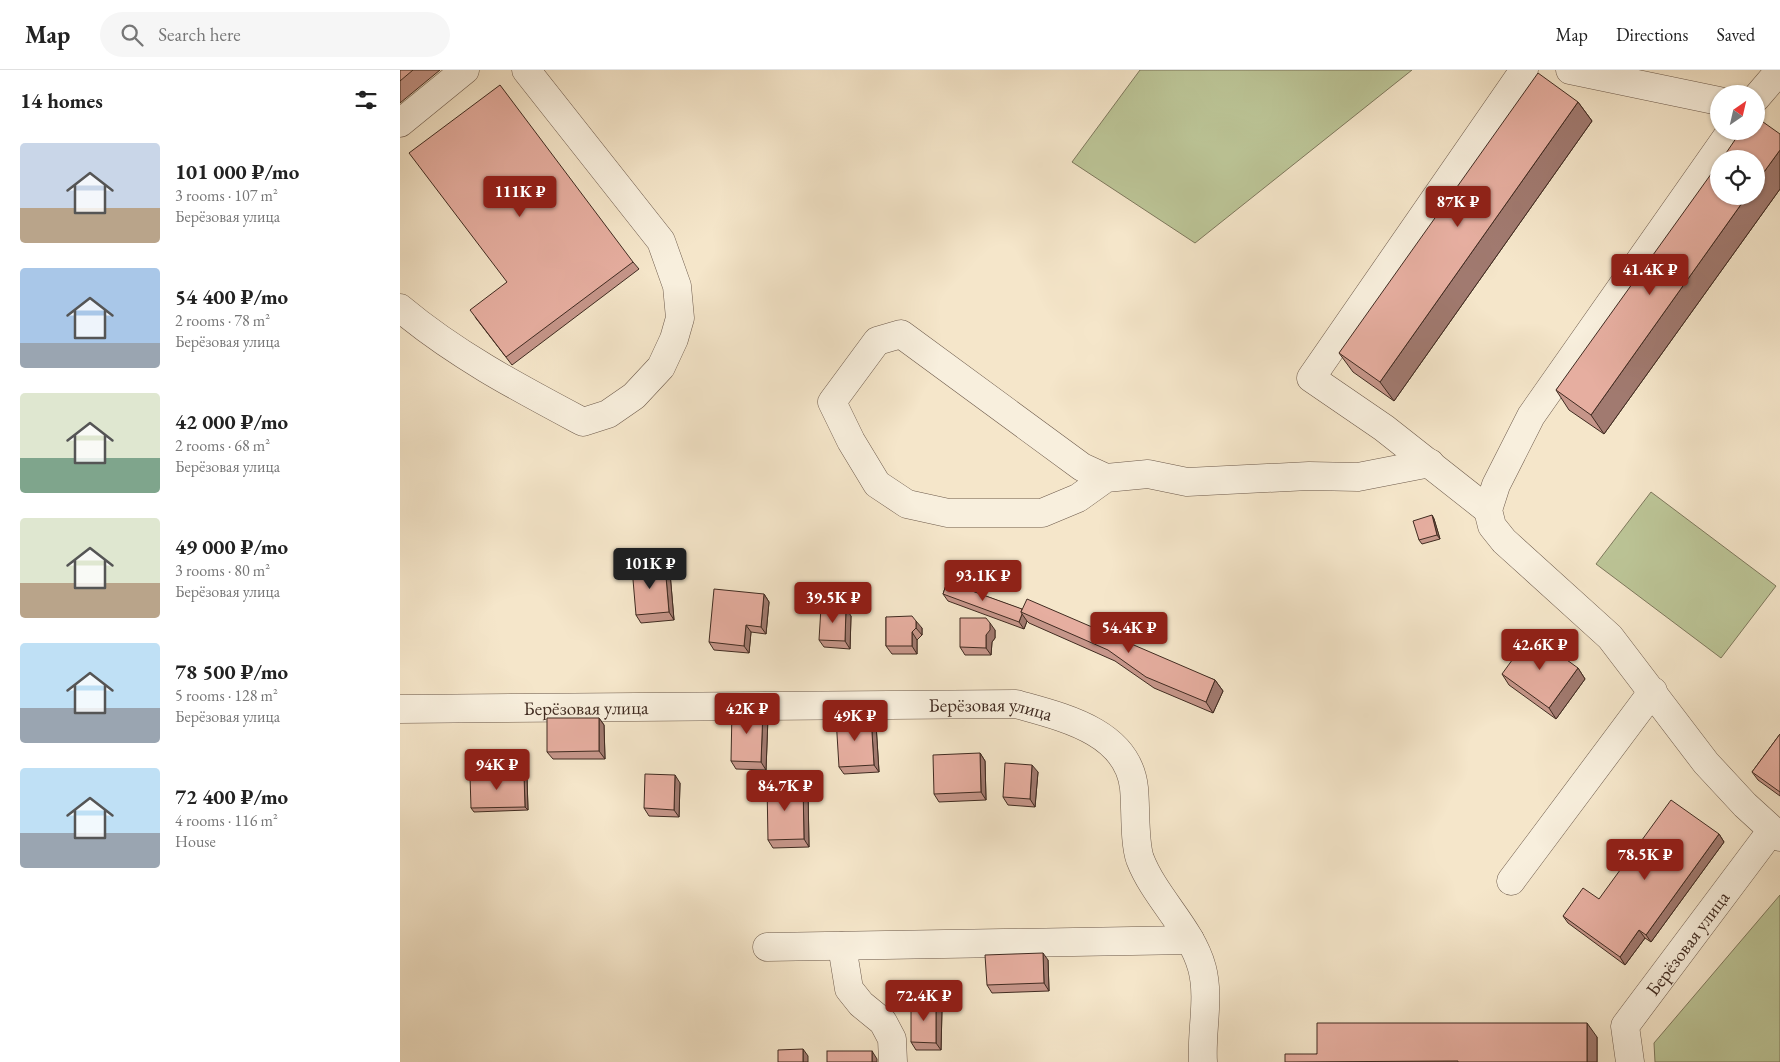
<!DOCTYPE html>
<html lang="en">
<head>
<meta charset="utf-8">
<style>
  body { margin:0; font-family:"EB Garamond",serif; background:#f6f6f6; color:#222; height:100vh; display:flex; flex-direction:column; font-size:19px; white-space:nowrap }
  * { box-sizing:border-box; margin:0 }
  p { font-size:16px; color:#767676 }
  .icon { flex:none; width:28px; height:28px; fill:none; stroke:currentColor; stroke-width:2; stroke-linecap:round; stroke-linejoin:round }
  .map { position:relative; flex:1; overflow:hidden }
  .details { display:flex; flex-direction:column; background:#fff; width:400px }
  .details>* { flex:none }
  .needle { width:32px; rotate:34deg }
  .fabs { position:absolute; left:1310px; top:15px; display:grid; gap:10px }
  .fabs a { display:grid; place-items:center; width:55px; height:55px; border-radius:50%; background:#fff; box-shadow:0 1px 4px #0004; font-size:25px }
  .price { position:absolute; translate:-50% -42px; padding:0 11px; border-radius:5px; background:#8f2418; color:#fff; font-size:16px; line-height:32px; filter:drop-shadow(0 1px 2px #0008) }
  .price::after { content:''; position:absolute; left:50%; top:30px; width:15px; height:11px; margin-left:-8px; background:inherit; clip-path:polygon(0 0,100% 0,50% 100%) }
  .price.current { background:#222; color:#fff }
  ul { padding:0; list-style:none }
  li { display:flex; align-items:center; gap:15px; height:125px; padding:0 20px }
  li span { display:grid; place-items:center; flex:none; width:140px; height:100px; border-radius:5px; color:#555 }
  li>.icon { margin-inline-start:auto }
  span .icon { width:60px; height:60px; fill:#fffc; stroke-width:1 }
  li b { font-size:21px }
  h2 { display:flex; justify-content:space-between; align-items:center; height:60px; padding:0 20px; font-size:21px }
  header { display:flex; align-items:center; gap:30px; box-sizing:border-box; height:70px; padding:0 25px; background:#fff; border-bottom:1px solid #e0e0e0 }
  header strong { font-size:24px }
  nav { display:flex; gap:28px; margin-inline-start:auto; font-size:18px }
  .search { width:350px; height:45px; background:#f6f6f6; display:flex; align-items:center; gap:12px; box-sizing:border-box; padding:0 18px; border-radius:28px; color:#767676; font-size:19px }
  main { display:flex; flex:1; min-height:0 }
  .map>svg:first-child { display:block }
  .green { fill:#bcc597; stroke:#7e785c }
  .lines { fill:none; stroke-linecap:round; stroke-linejoin:round }
  .minor-casing { stroke:#6d5a4b; stroke-width:29 }
  .minor { stroke:#f8efdd; stroke-width:28 }
  .wall { fill:#c6968a; stroke:#402b21 }
  .shaded-wall { fill:#a17a70; stroke:#402b21 }
  .building { fill:#e6aea0; stroke:#402b21 }
  .labels { text-anchor:middle; dominant-baseline:central; stroke-width:4.5; stroke-linejoin:round; paint-order:stroke }
  .street-label { font-size:19px; fill:#402b21; stroke:#f8efdd }
</style>
</head>
<body>
<header>
<strong>Map</strong>
<div class="search"><svg class="icon" aria-label="search" viewBox="0 0 24 24"><circle cx="10" cy="10" r="6"/><path d="M15 15l6 6"/></svg>Search here</div>
<nav><a>Map</a><a>Directions</a><a>Saved</a></nav>
</header>
<main>
<section class="details">
<h2>14 homes<svg class="icon" aria-label="filters" viewBox="0 0 24 24"><path d="M4 7h16M4 17h16"/><circle cx="9" cy="7" r="2"/><circle cx="15" cy="17" r="2"/></svg></h2>
<ul>
<li><span style="background:linear-gradient(#c9d6e8 65%,#b9a48a 0)"><svg class="icon" aria-label="home" viewBox="0 0 24 24"><path d="M3 11l9-7 9 7M6 9v11h12V9"/></svg></span><div><b>101 000 ₽/mo</b><p>3 rooms · 107 m²</p><p>Берёзовая улица</p></div></li>
<li><span style="background:linear-gradient(#a9c7e8 75%,#9aa5b1 0)"><svg class="icon" aria-label="home" viewBox="0 0 24 24"><path d="M3 11l9-7 9 7M6 9v11h12V9"/></svg></span><div><b>54 400 ₽/mo</b><p>2 rooms · 78 m²</p><p>Берёзовая улица</p></div></li>
<li><span style="background:linear-gradient(#dfe7d0 65%,#7fa58c 0)"><svg class="icon" aria-label="home" viewBox="0 0 24 24"><path d="M3 11l9-7 9 7M6 9v11h12V9"/></svg></span><div><b>42 000 ₽/mo</b><p>2 rooms · 68 m²</p><p>Берёзовая улица</p></div></li>
<li><span style="background:linear-gradient(#dfe7d0 65%,#b9a48a 0)"><svg class="icon" aria-label="home" viewBox="0 0 24 24"><path d="M3 11l9-7 9 7M6 9v11h12V9"/></svg></span><div><b>49 000 ₽/mo</b><p>3 rooms · 80 m²</p><p>Берёзовая улица</p></div></li>
<li><span style="background:linear-gradient(#bfe0f5 65%,#9aa5b1 0)"><svg class="icon" aria-label="home" viewBox="0 0 24 24"><path d="M3 11l9-7 9 7M6 9v11h12V9"/></svg></span><div><b>78 500 ₽/mo</b><p>5 rooms · 128 m²</p><p>Берёзовая улица</p></div></li>
<li><span style="background:linear-gradient(#bfe0f5 65%,#9aa5b1 0)"><svg class="icon" aria-label="home" viewBox="0 0 24 24"><path d="M3 11l9-7 9 7M6 9v11h12V9"/></svg></span><div><b>72 400 ₽/mo</b><p>4 rooms · 116 m²</p><p>House</p></div></li>
</ul>
</section>
<div class="map">
<svg width="1380" height="992" viewBox="0 0 1380 992">
  <rect width="100%" height="100%" fill="#f5e6ca"/>
  <filter id="stains"><feTurbulence type="fractalNoise" baseFrequency=".004" numOctaves="4"/><feColorMatrix values="0 0 0 0 .2 0 0 0 0 .09 0 0 0 0 .02 0 0 0 .5 -.17"/></filter>
  <radialGradient id="worn" r=".72"><stop offset=".6" stop-color="#630" stop-opacity="0"/><stop offset="1" stop-color="#630" stop-opacity=".3"/></radialGradient>
  <!-- green -->
  <g class="green">
    <polygon points="740,0 1012,0 795,173 672,92"/>
    <polygon points="1251,422 1376,516 1321,588 1196,494"/>
    <polygon points="1380,825 1380,992 1255,992 1254,973"/>
  </g>
  <g class="lines">
    <!-- minor casing -->
    <g class="minor-casing">
      <g id="minor">
        <polyline points="1170,0 1319,31"/>
        <polyline points="1356,28 1380,0"/>
        <polyline points="0,53 65,0"/>
        <polyline points="1331,61 1131,346 1096,415 1088,440 1092,456 1104,471 1210,567 1306,693 1345,735 1380,767"/>
        <path d="M0,238C56,285 119,318 183,352L208,344L234,326L261,297L274,269L280,248L277,216L261,171L126,0"/>
        <polyline points="706,408 678,428 642,443 548,443 507,434 477,414 451,371 432,332 477,271 501,264 682,397 706,408 748,404 787,412 909,406 958,407 1030,393"/>
        <polyline points="1088,440 984,358 911,308 1124,0"/>
        <path id="s1" d="M0,639L616,634C662,647 728,661 734,718C736,737 734,772 740,789C755,828 791,858 802,898C810,928 801,961 803,992"/>
        <polyline points="1111,811 1253,621"/>
        <polyline points="442,876 449,919 461,934 483,952 492,969 493,992"/>
        <polyline points="367,877 790,870"/>
        <path id="s2" d="M1230,992L1225,956L1372,760"/>
      </g>
    </g>
    <!-- minor -->
    <use href="#minor" class="minor"/>
  </g>
  <!-- wall -->
  <g class="wall">
    <polygon points="0,0 40,0 0,33"/>
    <polygon points="1178,32 1192,51 994,331 953,302 939,283"/>
    <polygon points="1380,64 1380,119 1204,364 1169,340 1156,320"/>
    <polygon points="233,192 239,199 112,295 75,247 106,213"/>
    <polygon points="1032,445 1034,449 1040,469 1022,474 1019,470"/>
    <polygon points="265,495 270,503 274,550 241,553 236,545"/>
    <polygon points="547,512 815,610 823,621 813,643 754,618 715,591 629,553 627,551 624,559 548,531 543,524"/>
    <polygon points="364,524 369,532 366,564 351,562 349,583 314,580 309,572"/>
    <polygon points="451,546 450,579 424,577 419,570"/>
    <polygon points="486,547 522,558 522,565 517,570 517,584 492,584 486,576"/>
    <polygon points="595,560 595,568 592,572 591,585 565,585 560,577"/>
    <polygon points="1178,598 1185,609 1156,649 1109,615 1102,604"/>
    <polygon points="363,640 368,647 366,700 336,699 331,691"/>
    <polygon points="471,646 476,654 479,702 444,704 439,697"/>
    <polygon points="199,648 204,655 205,689 153,689 147,682"/>
    <polygon points="1380,664 1380,726 1358,710 1352,702"/>
    <polygon points="580,683 585,691 586,730 539,732 534,724"/>
    <polygon points="96,702 98,705 124,705 127,708 128,740 74,742 71,738 90,705"/>
    <polygon points="638,702 635,737 608,735 603,727"/>
    <polygon points="280,713 279,747 249,746 244,738"/>
    <polygon points="403,714 408,721 409,777 373,778 368,770"/>
    <polygon points="1319,764 1324,772 1251,872 1245,868 1225,895 1168,853 1163,846 1199,829"/>
    <polygon points="648,890 649,921 592,923 587,915"/>
    <polygon points="536,932 542,939 541,980 516,980 511,972"/>
    <polygon points="1197,967 1197,992 885,992 917,984"/>
  </g>
  <!-- shaded-wall -->
  <g class="shaded-wall">
    <polygon points="1178,32 1192,51 994,331 980,312"/>
    <polygon points="1380,80 1380,119 1204,364 1191,345 1347,126 1356,126 1356,113"/>
    <polygon points="1032,445 1034,449 1040,469 1037,465"/>
    <polygon points="265,495 270,503 274,550 269,542"/>
    <polygon points="364,524 369,532 366,564 361,557"/>
    <polygon points="446,538 451,546 450,579 445,571"/>
    <polygon points="622,544 627,551 624,559 619,552"/>
    <polygon points="516,551 522,558 522,565 516,558"/>
    <polygon points="590,553 595,560 595,568 592,572 591,585 586,578 586,565"/>
    <polygon points="346,555 351,562 349,583 344,576"/>
    <polygon points="512,562 517,570 517,584 512,576"/>
    <polygon points="1178,598 1185,609 1156,649 1149,638"/>
    <polygon points="815,610 823,621 813,643 806,632"/>
    <polygon points="363,640 368,647 366,700 361,692"/>
    <polygon points="471,646 476,654 479,702 474,695"/>
    <polygon points="199,648 204,655 205,689 199,681"/>
    <polygon points="580,683 585,691 586,730 581,722"/>
    <polygon points="632,695 638,702 635,737 630,729"/>
    <polygon points="124,705 127,708 128,740 125,737"/>
    <polygon points="275,705 280,713 279,747 274,740"/>
    <polygon points="403,714 408,721 409,777 404,769"/>
    <polygon points="1319,764 1324,772 1251,872 1246,865"/>
    <polygon points="1239,860 1245,868 1225,895 1220,887"/>
    <polygon points="643,883 648,890 649,921 644,913"/>
    <polygon points="536,932 542,939 541,980 536,973"/>
    <polygon points="1187,953 1197,967 1197,992 1187,992"/>
    <polygon points="403,979 408,986 408,992 403,992"/>
    <polygon points="472,981 477,989 477,992 472,992"/>
  </g>
  <!-- building -->
  <g class="building">
    <polygon points="0,0 13,0 0,11"/>
    <polygon points="1138,3 1178,32 980,312 939,283"/>
    <polygon points="100,15 233,192 106,287 70,240 107,212 9,83"/>
    <polygon points="1356,47 1380,64 1380,80 1356,113 1356,89 1322,89 1341,61 1356,61"/>
    <polygon points="1319,93 1319,126 1347,126 1191,345 1156,320"/>
    <polygon points="1032,445 1037,465 1019,470 1013,451"/>
    <polygon points="265,495 269,542 236,545 232,498"/>
    <polygon points="547,512 622,539 621,542 622,544 619,552 543,524"/>
    <polygon points="314,519 364,524 361,557 346,555 344,576 309,572"/>
    <polygon points="627,529 815,610 806,632 746,607 708,580 621,542"/>
    <polygon points="421,537 446,538 445,571 419,570"/>
    <polygon points="512,546 516,551 516,558 512,562 512,576 486,576 486,547"/>
    <polygon points="560,548 586,548 590,553 590,560 586,565 586,578 560,577"/>
    <polygon points="1131,564 1178,598 1149,638 1102,604"/>
    <polygon points="332,639 363,640 361,692 331,691"/>
    <polygon points="471,646 474,695 439,697 436,648"/>
    <polygon points="147,648 199,648 199,681 147,682"/>
    <polygon points="1380,664 1380,722 1352,702"/>
    <polygon points="580,683 581,722 534,724 533,685"/>
    <polygon points="605,693 632,695 630,729 603,727"/>
    <polygon points="90,702 96,702 96,705 124,705 125,737 71,738 70,706 90,705"/>
    <polygon points="245,704 275,705 274,740 244,738"/>
    <polygon points="403,714 404,769 368,770 367,715"/>
    <polygon points="1271,730 1319,764 1246,865 1239,860 1220,887 1163,846 1183,818 1199,829"/>
    <polygon points="643,883 644,913 587,915 585,885"/>
    <polygon points="511,932 536,932 536,973 511,972"/>
    <polygon points="917,953 1187,953 1187,992 1058,992 1058,991 885,992 885,984 917,984"/>
    <polygon points="403,979 403,992 378,992 378,980"/>
    <rect x="427" y="981" width="45" height="11"/>
  </g>
  <g class="labels">
    <!-- street labels -->
    <g class="street-label">
      <text stroke="none"><textPath href="#s1" startOffset="186">Берёзовая улица</textPath></text>
      <text stroke="none"><textPath href="#s1" startOffset="591">Берёзовая улица</textPath></text>
      <text stroke="none"><textPath href="#s2" startOffset="140">Берёзовая улица</textPath></text>
    </g>
  </g>
  <rect width="100%" height="100%" filter="url(#stains)"/>
  <rect width="100%" height="100%" fill="url(#worn)"/>
</svg>
<div class="fabs">
<a><svg class="needle" viewBox="-14 -14 28 28"><path d="M0-13l5 13h-10z" fill="#e53935"/><path d="M0 13l5-13h-10z" fill="#767676"/></svg></a>
<a><svg class="icon" aria-label="locate" viewBox="0 0 24 24"><circle cx="12" cy="12" r="6"/><path d="M12 2v4M12 18v4M2 12h4M18 12h4"/></svg></a>
</div>
<b class="price" style="left:120px;top:148px">111K ₽</b>
<b class="price" style="left:1058px;top:158px">87K ₽</b>
<b class="price" style="left:1250px;top:226px">41.4K ₽</b>
<b class="price current" style="left:250px;top:520px">101K ₽</b>
<b class="price" style="left:583px;top:532px">93.1K ₽</b>
<b class="price" style="left:433px;top:554px">39.5K ₽</b>
<b class="price" style="left:729px;top:584px">54.4K ₽</b>
<b class="price" style="left:1140px;top:601px">42.6K ₽</b>
<b class="price" style="left:347px;top:665px">42K ₽</b>
<b class="price" style="left:455px;top:672px">49K ₽</b>
<b class="price" style="left:97px;top:721px">94K ₽</b>
<b class="price" style="left:385px;top:742px">84.7K ₽</b>
<b class="price" style="left:1245px;top:811px">78.5K ₽</b>
<b class="price" style="left:524px;top:952px">72.4K ₽</b>
</div>
</main>
</body>
</html>
